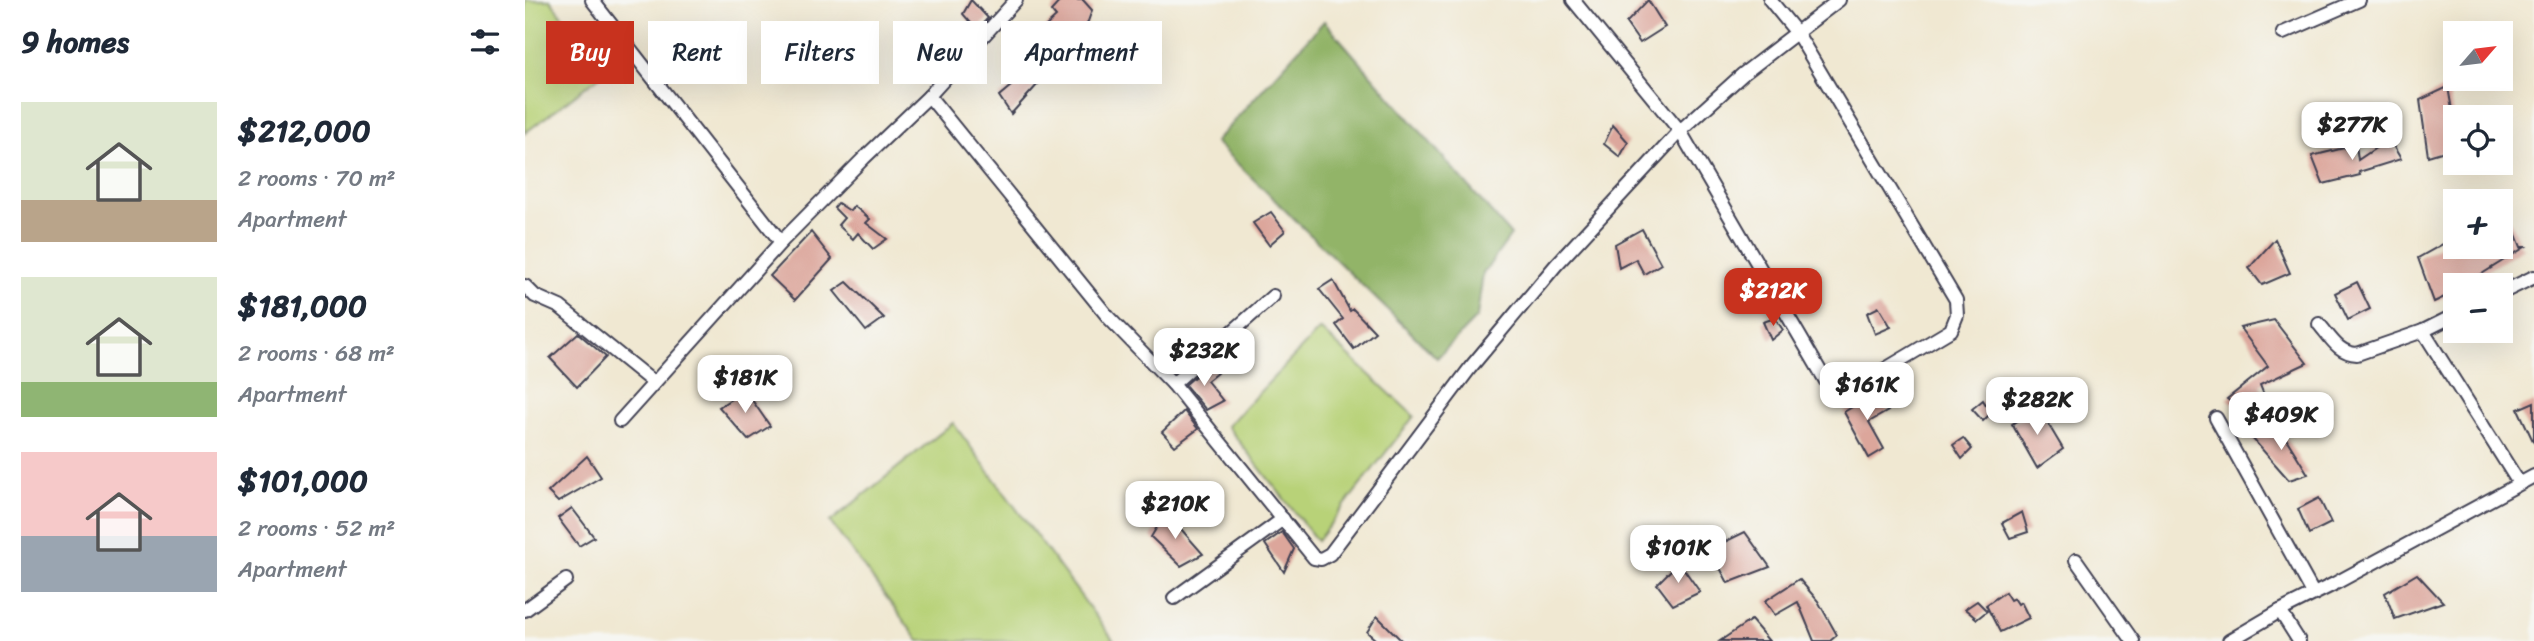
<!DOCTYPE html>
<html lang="en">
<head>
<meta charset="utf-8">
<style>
  body { margin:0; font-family:Sriracha,sans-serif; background:#f6f6f7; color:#1f2937; height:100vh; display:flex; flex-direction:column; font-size:26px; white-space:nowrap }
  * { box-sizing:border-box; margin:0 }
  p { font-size:23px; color:#747a83 }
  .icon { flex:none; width:38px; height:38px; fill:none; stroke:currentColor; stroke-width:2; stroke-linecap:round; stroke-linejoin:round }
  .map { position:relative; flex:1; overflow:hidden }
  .panel { display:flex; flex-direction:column; background:#fff; width:525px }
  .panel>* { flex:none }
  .hud { position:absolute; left:21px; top:21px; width:665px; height:63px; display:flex; gap:14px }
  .needle { width:46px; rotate:62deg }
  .controls { position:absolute; left:1918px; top:21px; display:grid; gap:14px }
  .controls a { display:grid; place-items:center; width:70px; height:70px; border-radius:0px; background:#fff; box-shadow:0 7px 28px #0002; font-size:35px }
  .price { position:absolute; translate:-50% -60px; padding:0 16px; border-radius:14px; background:#fff; color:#222; font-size:23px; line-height:46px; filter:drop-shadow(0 2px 4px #0008) }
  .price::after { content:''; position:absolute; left:50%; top:42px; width:21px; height:16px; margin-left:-10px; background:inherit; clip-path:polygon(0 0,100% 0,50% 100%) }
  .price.selected { background:#c8321e; color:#fff }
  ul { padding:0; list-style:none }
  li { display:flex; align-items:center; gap:21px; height:175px; padding:0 21px }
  li span { display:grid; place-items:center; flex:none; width:196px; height:140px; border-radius:0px; color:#555 }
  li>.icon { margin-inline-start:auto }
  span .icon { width:84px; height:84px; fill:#fffc; stroke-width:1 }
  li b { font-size:30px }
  h2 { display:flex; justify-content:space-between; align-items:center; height:84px; padding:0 21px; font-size:30px }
  .chip { padding:0 24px; border-radius:0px; background:#fff; box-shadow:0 7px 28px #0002; font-size:24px; line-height:63px }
  .chip.selected { background:#c8321e; color:#fff }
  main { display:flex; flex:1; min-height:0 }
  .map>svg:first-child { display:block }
  .green { fill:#b8d278; stroke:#6d7a5a; stroke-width:2 }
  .forest { fill:#92b468; stroke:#5a6b52; stroke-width:2 }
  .building { fill:#dca69b }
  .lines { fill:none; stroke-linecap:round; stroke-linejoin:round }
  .street-casing { stroke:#414052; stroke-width:16 }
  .street { stroke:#fff; stroke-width:12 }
</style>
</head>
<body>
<main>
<section class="panel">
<h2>9 homes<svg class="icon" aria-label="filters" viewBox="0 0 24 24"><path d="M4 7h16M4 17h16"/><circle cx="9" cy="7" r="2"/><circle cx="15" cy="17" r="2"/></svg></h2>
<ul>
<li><span style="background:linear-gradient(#dfe7d0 70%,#b9a48a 0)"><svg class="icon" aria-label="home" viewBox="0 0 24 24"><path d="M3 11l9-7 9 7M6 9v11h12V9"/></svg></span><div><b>$212,000</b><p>2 rooms · 70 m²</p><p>Apartment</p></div></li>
<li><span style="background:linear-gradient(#dfe7d0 75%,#8fb573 0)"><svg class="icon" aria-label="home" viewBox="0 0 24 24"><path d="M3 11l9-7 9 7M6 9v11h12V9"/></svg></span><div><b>$181,000</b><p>2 rooms · 68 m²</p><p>Apartment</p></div></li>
<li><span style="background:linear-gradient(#f6c9c9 60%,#9aa5b1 0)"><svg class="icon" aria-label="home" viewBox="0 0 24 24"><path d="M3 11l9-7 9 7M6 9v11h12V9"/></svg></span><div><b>$101,000</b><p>2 rooms · 52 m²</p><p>Apartment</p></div></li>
</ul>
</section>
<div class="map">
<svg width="2009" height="641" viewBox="0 0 2009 641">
  <rect width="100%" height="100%" fill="#f6f6f2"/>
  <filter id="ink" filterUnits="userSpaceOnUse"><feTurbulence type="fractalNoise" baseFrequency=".0143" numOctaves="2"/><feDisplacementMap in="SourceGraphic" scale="14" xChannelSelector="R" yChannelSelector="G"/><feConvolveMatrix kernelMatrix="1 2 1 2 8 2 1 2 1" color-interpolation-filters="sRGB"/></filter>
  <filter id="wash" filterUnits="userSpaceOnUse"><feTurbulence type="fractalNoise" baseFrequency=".00686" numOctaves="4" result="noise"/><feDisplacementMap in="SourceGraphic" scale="28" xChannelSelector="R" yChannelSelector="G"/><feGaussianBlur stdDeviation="1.57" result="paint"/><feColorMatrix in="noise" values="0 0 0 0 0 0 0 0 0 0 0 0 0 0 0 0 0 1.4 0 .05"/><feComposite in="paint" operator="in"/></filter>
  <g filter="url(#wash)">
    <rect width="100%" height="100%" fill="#f0e8d2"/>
    <!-- green -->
    <g class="green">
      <polygon points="0,0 25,0 80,72 0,133"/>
      <polygon points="795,329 889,416 792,541 702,426"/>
      <polygon points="428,423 589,641 394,641 305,522"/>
    </g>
    <!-- forest -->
    <polygon class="forest" points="799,21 986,235 958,274 952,317 912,358 690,142"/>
    <g id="blocks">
      <!-- building -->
      <g class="building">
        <polygon points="446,0 463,18 452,30 438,14"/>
        <polygon points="536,0 558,0 567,10 561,27 543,47 530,56 533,62 524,76 522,74 486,114 474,96 511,65 504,59 498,47 531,17 526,11"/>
        <polygon points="1123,0 1140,27 1115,43 1101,23"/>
        <polygon points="1923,87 1930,127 1930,148 1903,156 1895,100"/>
        <polygon points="1088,125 1103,142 1095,157 1079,144"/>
        <polygon points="1864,139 1876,159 1834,172 1835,175 1798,184 1787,156 1831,145 1833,160"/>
        <polygon points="1976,197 1996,247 2000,247 1939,285 1930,285 1930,292 1909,302 1893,258 1927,239 1930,247 1976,247"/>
        <polygon points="313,203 325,211 329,206 345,219 341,223 362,239 348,249 333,233 328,239 313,225 319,218 309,208"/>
        <polygon points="746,212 760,231 744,245 728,223"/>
        <polygon points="1117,229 1136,264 1119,274 1111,259 1094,268 1090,244"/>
        <polygon points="286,232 307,259 270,300 245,276"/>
        <polygon points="1750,239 1765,273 1737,285 1724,268"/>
        <polygon points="808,280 825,311 828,309 850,332 829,349 811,325 818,319 794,289"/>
        <polygon points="322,282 359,318 341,331 309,291"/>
        <polygon points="1832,282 1845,309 1823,320 1810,293"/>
        <polygon points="1354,307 1366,327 1350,334 1342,313"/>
        <polygon points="1250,318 1258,330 1246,340 1238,322"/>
        <polygon points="1749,320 1782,363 1735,385 1741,400 1719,412 1702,399 1743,366 1715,328"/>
        <polygon points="53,333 81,357 52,387 25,358"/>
        <polygon points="684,364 692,373 682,381 698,401 681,410 660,385"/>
        <polygon points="220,390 245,426 223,440 194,407"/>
        <polygon points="1353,391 1363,411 1344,422 1359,449 1344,458 1319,412"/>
        <polygon points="1458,400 1466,413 1458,421 1447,409"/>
        <polygon points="2009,402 2009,443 1993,409"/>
        <polygon points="1513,407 1538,449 1512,468 1487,424"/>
        <polygon points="659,411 673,429 650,446 637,432"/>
        <polygon points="1752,424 1783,474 1764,480 1727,438"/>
        <polygon points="1438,438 1447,449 1437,459 1428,445"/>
        <polygon points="62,456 76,477 33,502 23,492"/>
        <polygon points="1794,498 1806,523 1784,534 1773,509"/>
        <polygon points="47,508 69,537 54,546 33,518"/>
        <polygon points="641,512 678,554 656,566 626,537"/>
        <polygon points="1497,512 1503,532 1485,538 1477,523"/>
        <polygon points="757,532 769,549 759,572 740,544"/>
        <polygon points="1220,532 1245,567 1203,583 1185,549"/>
        <polygon points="1154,562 1175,592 1148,605 1132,584"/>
        <polygon points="1892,574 1918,602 1870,619 1860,593"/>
        <polygon points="1274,579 1293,601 1312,635 1305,641 1289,641 1273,602 1250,615 1240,601"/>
        <polygon points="1480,592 1485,600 1489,598 1493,604 1496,602 1504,618 1475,632 1461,605"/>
        <polygon points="1452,601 1462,611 1452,619 1440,609"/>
        <polygon points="852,616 877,641 852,641 842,632"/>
        <polygon points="1226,620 1244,641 1195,641"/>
      </g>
    </g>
  </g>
  <g filter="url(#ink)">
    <use href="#blocks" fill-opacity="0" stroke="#414052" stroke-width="2"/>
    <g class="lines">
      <!-- street casing -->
      <g class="street-casing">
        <g id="street">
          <polyline points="67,0 256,242"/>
          <polyline points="1048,0 1155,131 1302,383 1313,389 1327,389 1426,330 1432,315 1431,300 1272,33 1245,0"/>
          <polyline points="1758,33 1834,0"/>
          <polyline points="404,96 584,318 648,384"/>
          <polyline points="0,286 10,296 35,307 129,383"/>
          <polyline points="1976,293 2009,277"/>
          <polyline points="748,296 648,384 789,558 796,559 805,554 945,368 1031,265 1155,131 1218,74 1314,0"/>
          <path d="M1794,324C1806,338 1813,353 1832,354L1898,331L1930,315"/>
          <polyline points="1898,331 1994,483"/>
          <polyline points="1691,418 1788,593"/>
          <polyline points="95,421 256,242 339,158 404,96 491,0"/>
          <polyline points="1551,560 1608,641"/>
          <polyline points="649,598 758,519"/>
          <polyline points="0,610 41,580"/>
          <polyline points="1755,611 1774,641"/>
          <polyline points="1704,641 1755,611 1809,584 2009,476"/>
        </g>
      </g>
      <!-- street -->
      <use href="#street" class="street"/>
    </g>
  </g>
</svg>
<div class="controls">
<a><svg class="needle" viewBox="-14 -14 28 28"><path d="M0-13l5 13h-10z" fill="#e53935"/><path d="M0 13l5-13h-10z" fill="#747a83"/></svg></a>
<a><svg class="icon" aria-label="locate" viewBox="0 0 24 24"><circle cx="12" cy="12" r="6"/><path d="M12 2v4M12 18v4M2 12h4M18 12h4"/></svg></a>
<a>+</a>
<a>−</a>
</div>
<b class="price" style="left:1827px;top:162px">$277K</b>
<b class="price selected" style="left:1248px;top:328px">$212K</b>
<b class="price" style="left:679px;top:388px">$232K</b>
<b class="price" style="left:220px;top:415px">$181K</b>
<b class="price" style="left:1342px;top:422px">$161K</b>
<b class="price" style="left:1512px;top:437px">$282K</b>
<b class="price" style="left:1756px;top:452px">$409K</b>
<b class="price" style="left:650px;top:541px">$210K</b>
<b class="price" style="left:1153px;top:585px">$101K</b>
<div class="hud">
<a class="chip selected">Buy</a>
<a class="chip">Rent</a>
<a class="chip">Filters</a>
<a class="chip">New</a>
<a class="chip">Apartment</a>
</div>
</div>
</main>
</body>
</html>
